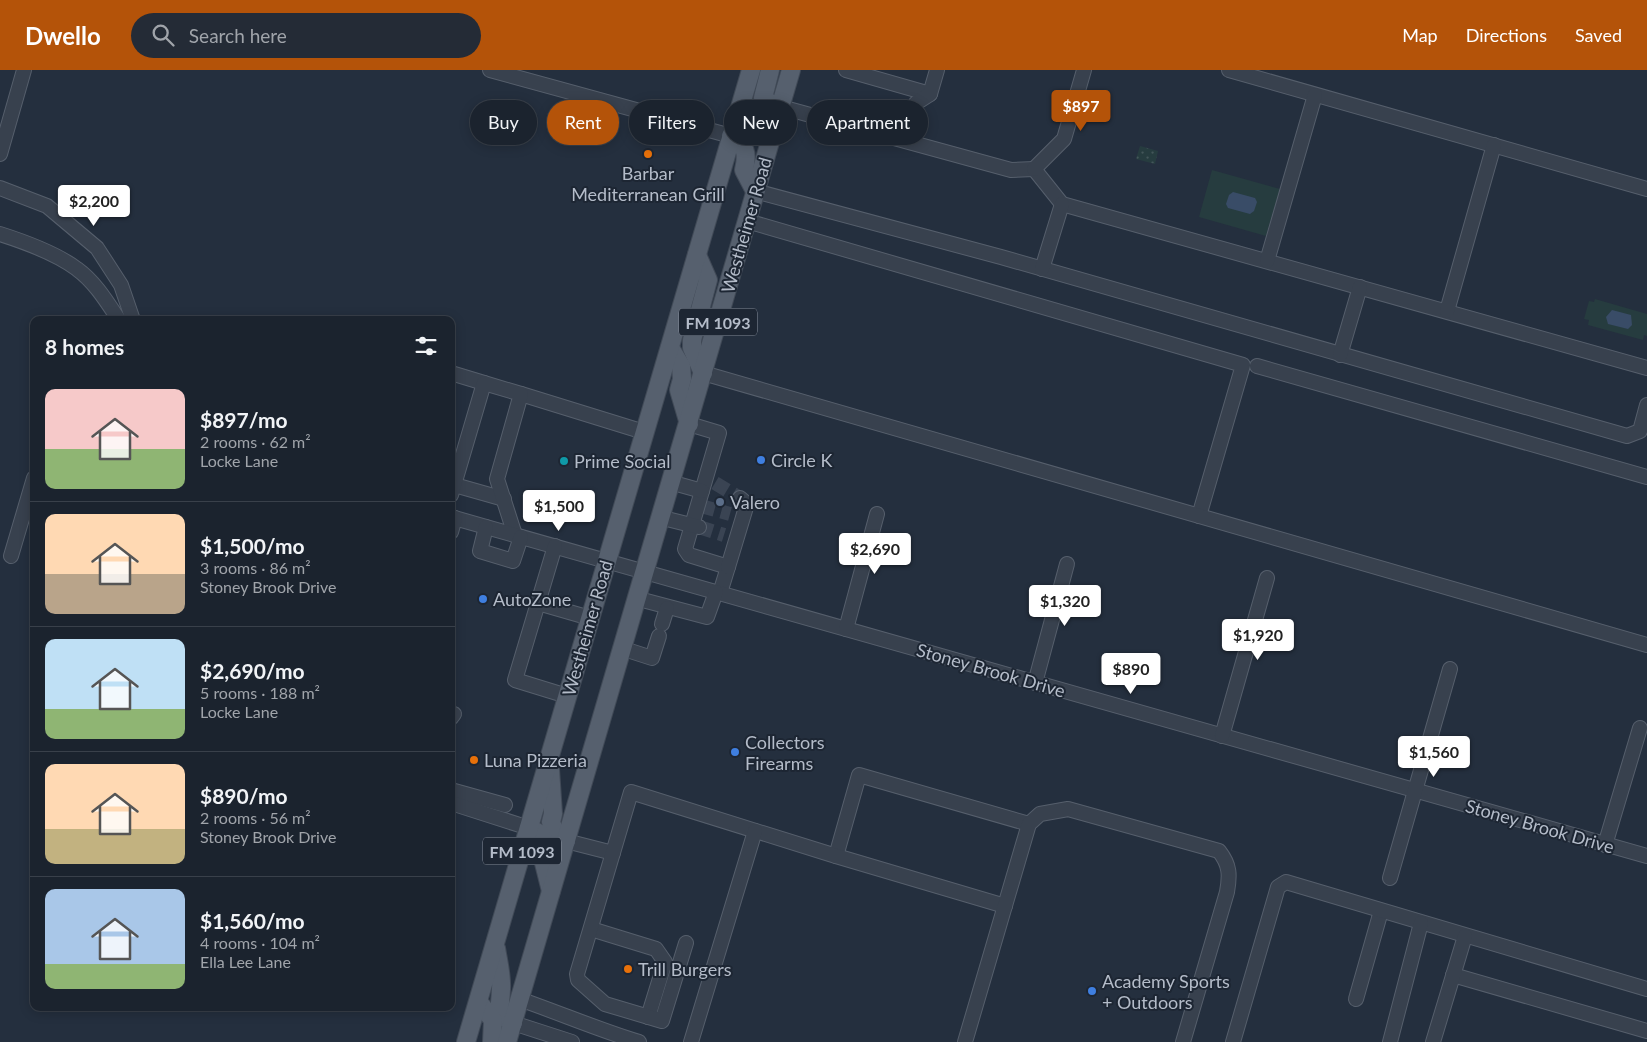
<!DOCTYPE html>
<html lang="en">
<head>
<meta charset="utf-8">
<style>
  body { margin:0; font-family:Lato,sans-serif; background:#242b36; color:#f1f3f6; height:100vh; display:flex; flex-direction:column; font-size:19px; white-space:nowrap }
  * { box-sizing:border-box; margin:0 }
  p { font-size:16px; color:#a0a4aa }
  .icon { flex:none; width:28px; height:28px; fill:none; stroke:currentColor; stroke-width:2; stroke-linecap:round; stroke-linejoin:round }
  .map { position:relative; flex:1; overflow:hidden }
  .side { position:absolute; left:30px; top:246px; width:425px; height:695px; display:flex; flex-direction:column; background:#1b232e; border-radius:10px; box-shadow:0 2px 12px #0003,0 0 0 1px #39404a }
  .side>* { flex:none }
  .banner { position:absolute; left:470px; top:30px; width:475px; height:45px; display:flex; gap:10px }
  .price { position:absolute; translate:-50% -42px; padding:0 11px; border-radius:5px; background:#fff; color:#222; font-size:16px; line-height:32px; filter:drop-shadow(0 1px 2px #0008) }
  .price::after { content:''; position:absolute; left:50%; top:30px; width:15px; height:11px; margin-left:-8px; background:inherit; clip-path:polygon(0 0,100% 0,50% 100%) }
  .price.current { background:#b45309; color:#fff }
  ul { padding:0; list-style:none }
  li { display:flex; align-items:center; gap:15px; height:125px; padding:0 15px }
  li+li { border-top:1px solid #39404a }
  li span { display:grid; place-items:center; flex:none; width:140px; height:100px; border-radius:10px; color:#555 }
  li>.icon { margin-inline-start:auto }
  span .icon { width:60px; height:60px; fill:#fffc; stroke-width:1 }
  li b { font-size:21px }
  h2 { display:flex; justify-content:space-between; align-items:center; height:60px; padding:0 15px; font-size:21px }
  .chip { padding:0 18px; border-radius:22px; background:#1b232e; box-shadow:0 2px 12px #0003,0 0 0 1px #39404a; font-size:18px; line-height:45px }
  .chip.current { background:#b45309; color:#fff }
  header { display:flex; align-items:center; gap:30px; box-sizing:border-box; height:70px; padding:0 25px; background:#b45309; color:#fff }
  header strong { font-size:24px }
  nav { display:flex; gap:28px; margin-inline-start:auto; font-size:18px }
  .search { width:350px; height:45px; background:#242b36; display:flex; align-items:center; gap:12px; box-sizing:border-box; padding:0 18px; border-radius:28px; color:#a0a4aa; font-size:19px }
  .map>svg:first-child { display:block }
  .grass { fill:url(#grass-dots) }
  .park { fill:#263c3f }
  .water { fill:#394c67 }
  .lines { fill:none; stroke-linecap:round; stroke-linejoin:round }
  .minor-tunnel { stroke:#3a4453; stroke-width:14; stroke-dasharray:14 7; stroke-linecap:butt }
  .minor-casing { stroke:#565f6c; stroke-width:16 }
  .major-casing { stroke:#414a57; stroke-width:20 }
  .minor { stroke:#38414e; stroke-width:14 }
  .major { stroke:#56606e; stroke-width:18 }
  .food-dot { fill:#e8710a; stroke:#1d2633; stroke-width:2 }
  .shop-dot { fill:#3f7fe0; stroke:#1d2633; stroke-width:2 }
  .culture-dot { fill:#0f9aa8; stroke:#1d2633; stroke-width:2 }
  .service-dot { fill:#5c6f8a; stroke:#1d2633; stroke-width:2 }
  .labels { text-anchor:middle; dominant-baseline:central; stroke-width:4; stroke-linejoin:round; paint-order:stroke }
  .shield { fill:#1d2633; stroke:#878f9c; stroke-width:1 }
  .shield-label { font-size:16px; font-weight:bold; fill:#b4bcc9 }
  .poi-label { font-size:18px; fill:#b4bcc9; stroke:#1d2633; text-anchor:start }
  .street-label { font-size:18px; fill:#b4bcc9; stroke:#1d2633 }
</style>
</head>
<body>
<header>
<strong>Dwello</strong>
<div class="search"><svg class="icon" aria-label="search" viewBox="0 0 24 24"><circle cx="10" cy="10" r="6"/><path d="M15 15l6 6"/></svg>Search here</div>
<nav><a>Map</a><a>Directions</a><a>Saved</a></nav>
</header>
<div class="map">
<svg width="1647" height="972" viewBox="0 0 1647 972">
  <defs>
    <pattern id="grass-dots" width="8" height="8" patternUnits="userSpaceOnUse" patternTransform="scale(1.25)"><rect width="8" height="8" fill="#263c3f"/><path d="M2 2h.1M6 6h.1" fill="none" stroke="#435659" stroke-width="1.8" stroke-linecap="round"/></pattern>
  </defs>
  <rect width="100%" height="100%" fill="#242f3e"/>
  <!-- grass -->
  <polygon class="grass" points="1140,76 1158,81 1155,94 1136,89"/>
  <!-- park -->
  <g class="park">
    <polygon points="1212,100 1280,119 1266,166 1199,147"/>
    <polygon points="1595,229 1647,244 1647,266 1644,265 1643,270 1588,255 1589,250 1584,249 1589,231 1594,232"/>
  </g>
  <!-- water -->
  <g class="water">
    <polygon points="1233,122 1255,128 1257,132 1254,141 1250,144 1228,138 1226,134 1229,125"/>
    <polygon points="1612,240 1631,245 1632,255 1628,259 1608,254 1606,247"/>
  </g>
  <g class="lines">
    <!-- minor-tunnel -->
    <g class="minor-tunnel">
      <polyline points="715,413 740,428"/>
      <polyline points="701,436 730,444"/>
      <polyline points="699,457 724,465"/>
    </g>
    <!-- minor casing -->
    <g class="minor-casing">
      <g id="minor">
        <polyline points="490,0 731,66"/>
        <polyline points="846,0 930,24"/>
        <polyline points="1229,0 1647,119"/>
        <polyline points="781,37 1011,100 1034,99"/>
        <polyline points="905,70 916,33 930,24 937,0"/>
        <polyline points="0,84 24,0"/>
        <polyline points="1034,99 1062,134 1647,298"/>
        <polyline points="1034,99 1064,69 1084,0"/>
        <polyline points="0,118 47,136 97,178 121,215 133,250"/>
        <polyline points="755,121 1001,187 1627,366 1640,361 1647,335"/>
        <polyline points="747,151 1243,295 1199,446"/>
        <path d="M0,164C25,172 56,183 77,199C95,212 107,232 119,250"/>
        <polyline points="1267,191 1315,25"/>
        <polyline points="1042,199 1062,134"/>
        <polyline points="1447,241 1494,75"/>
        <polyline points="1340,285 1360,217"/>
        <polyline points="1257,296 1647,407"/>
        <polyline points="451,303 484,313"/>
        <polyline points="703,303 1647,575"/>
        <polyline points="521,324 644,362"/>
        <polyline points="689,354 719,363 685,479 689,485 728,497 720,523"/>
        <polyline points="670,412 702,421"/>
        <polyline points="451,414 504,429"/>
        <polyline points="451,425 484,313 521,324 497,409 515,465"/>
        <polyline points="451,447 1647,786"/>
        <polyline points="659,447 699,457"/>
        <polyline points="486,457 480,481 513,491 521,467"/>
        <polyline points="451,462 455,448"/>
        <polyline points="555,476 515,610 567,626"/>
        <polyline points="11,486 34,408"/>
        <polyline points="728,497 747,434 740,428"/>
        <polyline points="635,528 707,547 716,522"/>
        <polyline points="538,533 590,548"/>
        <polyline points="662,554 667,538"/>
        <polyline points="846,559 877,444"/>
        <polyline points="621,578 652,588 659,566"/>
        <polyline points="1035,613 1067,494"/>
        <polyline points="451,648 454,644"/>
        <polyline points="1222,666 1267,508"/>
        <polyline points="451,720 505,735"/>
        <polyline points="451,733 529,758"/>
        <polyline points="566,771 613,783"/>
        <polyline points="1605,775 1640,658"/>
        <polyline points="836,786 859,705 1029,754"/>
        <polyline points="1390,808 1450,599"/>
        <polyline points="591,859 656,879 665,892 648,947"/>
        <polyline points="686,873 662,951 605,934 578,910 577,904 631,722 836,786 1005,836"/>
        <polyline points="1453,905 1647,961"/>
        <path d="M519,929C560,943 599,960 639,972"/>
        <polyline points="1356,929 1381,841"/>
        <polyline points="513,953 572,972"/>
        <polyline points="691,972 755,761"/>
        <path d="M965,972L1029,754L1040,744L1068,739L1219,781C1230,795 1230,805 1227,822L1183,972"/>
        <polyline points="1233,972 1278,817 1286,812 1647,919"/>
        <polyline points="1390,972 1421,853"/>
        <polyline points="1433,972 1465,866"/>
      </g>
    </g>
    <!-- major casing -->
    <g class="major-casing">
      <g id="major">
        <polyline points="770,0 763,28 765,31 781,37"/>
        <path d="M731,66C746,77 748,82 744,100L755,121"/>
        <polyline points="697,185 708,210 692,270 692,278 703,303"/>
        <polyline points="670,278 681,296 682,309 679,320 689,354"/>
        <polyline points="550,699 553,744 551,752 555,763 566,771"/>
        <polyline points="529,758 540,764 545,772 543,789 551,821"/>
        <path d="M496,878C498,891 502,906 501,919C501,937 494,941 513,953"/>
        <polyline points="481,935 493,950 492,972"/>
        <polyline points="466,972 751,0"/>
        <polyline points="507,972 791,0"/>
      </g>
    </g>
    <!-- minor -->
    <use href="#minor" class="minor"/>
    <!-- major -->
    <use href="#major" class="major"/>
  </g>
  <!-- markers -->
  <g class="food-dot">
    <circle cx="648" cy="84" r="5"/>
    <circle cx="474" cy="690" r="5"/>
    <circle cx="628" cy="899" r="5"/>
  </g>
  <g class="shop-dot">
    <circle cx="761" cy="390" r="5"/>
    <circle cx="483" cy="529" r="5"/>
    <circle cx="735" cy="682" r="5"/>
    <circle cx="1092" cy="921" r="5"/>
  </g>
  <circle class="culture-dot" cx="564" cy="391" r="5"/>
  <circle class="service-dot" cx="720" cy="432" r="5"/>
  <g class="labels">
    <!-- shield labels -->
    <g class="shield">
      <rect x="679" y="238.5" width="78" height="27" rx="4"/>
      <rect x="483" y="767.5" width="78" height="27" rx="4"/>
    </g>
    <g class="shield-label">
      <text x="718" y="252">FM 1093</text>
      <text x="522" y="781">FM 1093</text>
    </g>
    <!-- poi labels -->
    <g class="poi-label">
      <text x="648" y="103" text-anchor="middle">Barbar<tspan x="648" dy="21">Mediterranean Grill</tspan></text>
      <text x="771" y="390">Circle K</text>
      <text x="574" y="391">Prime Social</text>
      <text x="730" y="432">Valero</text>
      <text x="493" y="529">AutoZone</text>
      <text x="745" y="672">Collectors<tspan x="745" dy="21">Firearms</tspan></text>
      <text x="484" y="690">Luna Pizzeria</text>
      <text x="638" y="899">Trill Burgers</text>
      <text x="1102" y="911">Academy Sports<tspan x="1102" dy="21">+ Outdoors</tspan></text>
    </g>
    <!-- street labels -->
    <g class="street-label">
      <text transform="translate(746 155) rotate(-74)">Westheimer Road</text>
      <text transform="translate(587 558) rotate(-74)">Westheimer Road</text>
      <text transform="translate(991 600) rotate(16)">Stoney Brook Drive</text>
      <text transform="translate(1540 756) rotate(16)">Stoney Brook Drive</text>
    </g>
  </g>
</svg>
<b class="price current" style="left:1081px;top:62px">$897</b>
<b class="price" style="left:94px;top:157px">$2,200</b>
<b class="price" style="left:559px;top:462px">$1,500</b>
<b class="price" style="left:875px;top:505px">$2,690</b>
<b class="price" style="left:1065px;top:557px">$1,320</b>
<b class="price" style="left:1258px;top:591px">$1,920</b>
<b class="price" style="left:1131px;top:625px">$890</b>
<b class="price" style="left:1434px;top:708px">$1,560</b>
<div class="banner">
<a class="chip">Buy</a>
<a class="chip current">Rent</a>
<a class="chip">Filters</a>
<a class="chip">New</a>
<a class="chip">Apartment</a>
</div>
<section class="side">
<h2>8 homes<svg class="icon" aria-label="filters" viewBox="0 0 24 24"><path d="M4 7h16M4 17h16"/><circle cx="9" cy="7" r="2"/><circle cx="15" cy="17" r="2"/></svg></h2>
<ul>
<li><span style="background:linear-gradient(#f6c9c9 60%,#8fb573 0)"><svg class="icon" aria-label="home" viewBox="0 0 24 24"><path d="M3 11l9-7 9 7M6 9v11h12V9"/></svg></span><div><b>$897/mo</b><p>2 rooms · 62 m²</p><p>Locke Lane</p></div></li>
<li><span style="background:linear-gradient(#ffd9b3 60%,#b9a48a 0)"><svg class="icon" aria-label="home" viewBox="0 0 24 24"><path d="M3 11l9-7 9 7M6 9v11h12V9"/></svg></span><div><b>$1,500/mo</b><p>3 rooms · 86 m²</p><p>Stoney Brook Drive</p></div></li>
<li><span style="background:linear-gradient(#bfe0f5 70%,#8fb573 0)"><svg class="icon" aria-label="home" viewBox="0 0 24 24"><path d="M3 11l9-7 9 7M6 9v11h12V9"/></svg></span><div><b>$2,690/mo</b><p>5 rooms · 188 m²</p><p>Locke Lane</p></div></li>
<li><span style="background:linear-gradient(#ffd9b3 65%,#c2b280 0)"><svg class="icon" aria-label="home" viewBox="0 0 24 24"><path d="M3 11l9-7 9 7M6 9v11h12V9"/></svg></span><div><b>$890/mo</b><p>2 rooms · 56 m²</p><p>Stoney Brook Drive</p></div></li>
<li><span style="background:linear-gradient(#a9c7e8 75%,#8fb573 0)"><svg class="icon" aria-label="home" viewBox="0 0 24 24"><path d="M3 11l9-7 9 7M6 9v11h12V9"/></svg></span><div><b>$1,560/mo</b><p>4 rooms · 104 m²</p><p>Ella Lee Lane</p></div></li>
</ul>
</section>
</div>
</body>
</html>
